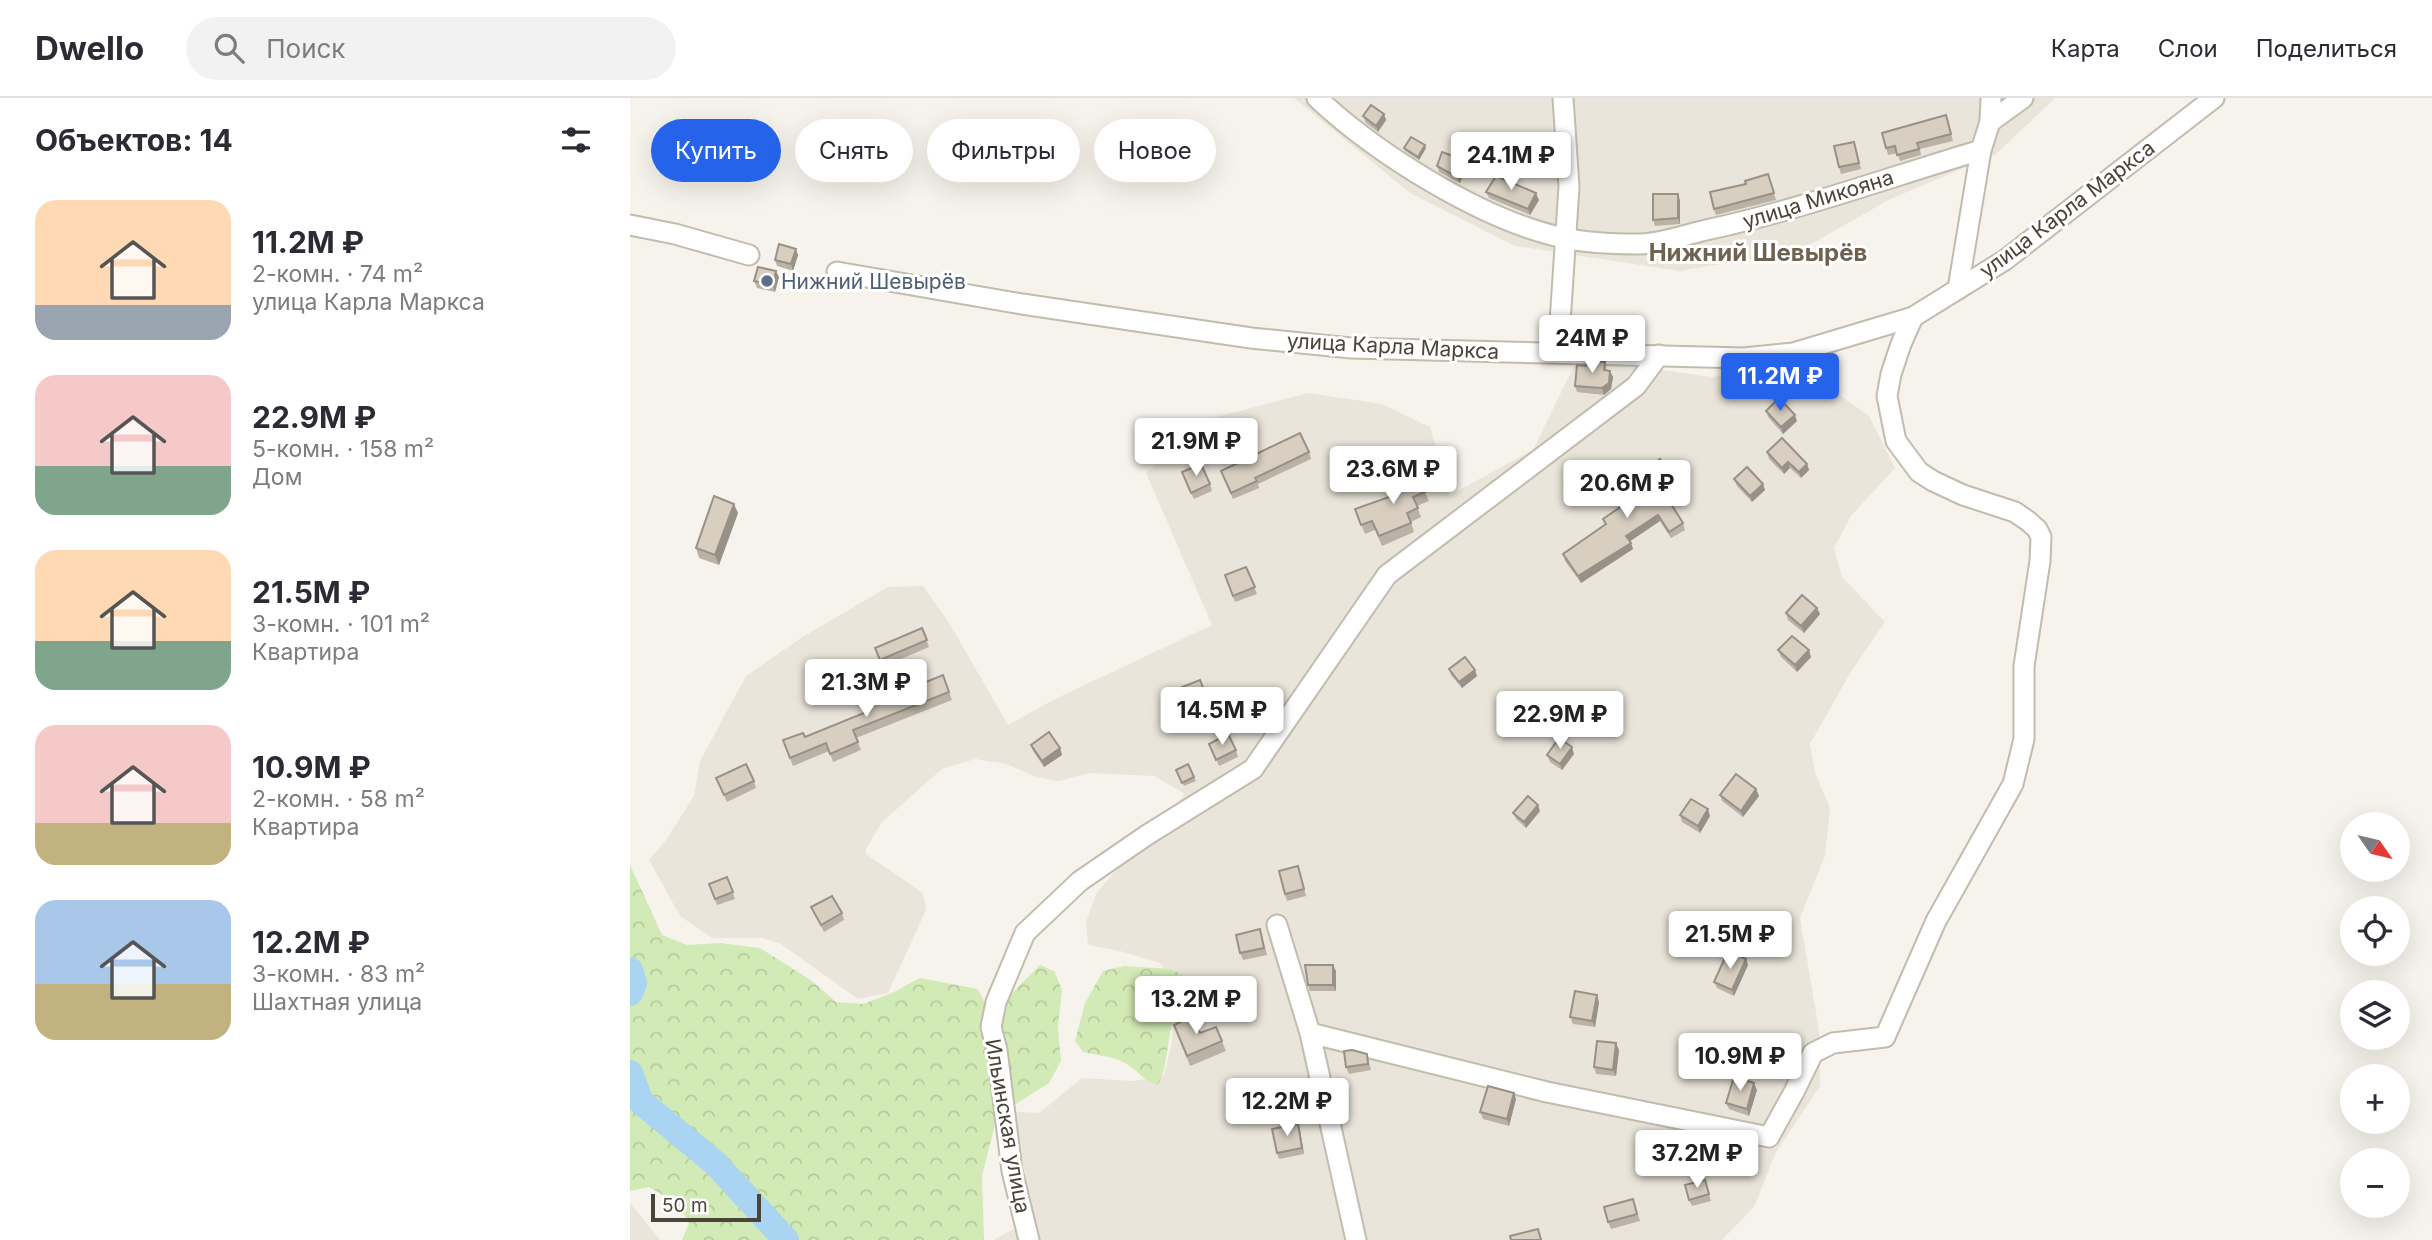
<!DOCTYPE html>
<html lang="ru">
<head>
<meta charset="utf-8">
<style>
  body { margin:0; font-family:Inter,sans-serif; background:#f2f2f3; color:#2b2b33; height:100vh; display:flex; flex-direction:column; font-size:26px; white-space:nowrap }
  * { box-sizing:border-box; margin:0 }
  p { font-size:23px; color:#7c7c81 }
  .icon { flex:none; width:38px; height:38px; fill:none; stroke:currentColor; stroke-width:2; stroke-linecap:round; stroke-linejoin:round }
  .map { position:relative; flex:1; overflow:hidden }
  .details { display:flex; flex-direction:column; background:#fff; width:630px }
  .details>* { flex:none }
  .banner { position:absolute; left:21px; top:21px; width:665px; height:63px; display:flex; gap:14px }
  .needle { width:46px; rotate:124deg }
  .fabs { position:absolute; left:1710px; top:714px; display:grid; gap:14px }
  .fabs a { display:grid; place-items:center; width:70px; height:70px; border-radius:50%; background:#fff; box-shadow:0 7px 28px #0002; font-size:35px }
  .scale { position:absolute; left:21px; bottom:18px; width:110px; box-sizing:border-box; padding-left:7px; border:4px solid #4b4439; border-top:0; font-size:19px; line-height:24px; white-space:nowrap; color:#4b4439; -webkit-text-stroke:5px #fff; paint-order:stroke }
  .price { position:absolute; translate:-50% -60px; padding:0 16px; border-radius:7px; background:#fff; color:#222; font-size:23px; line-height:46px; filter:drop-shadow(0 2px 4px #0008) }
  .price::after { content:''; position:absolute; left:50%; top:42px; width:21px; height:16px; margin-left:-10px; background:inherit; clip-path:polygon(0 0,100% 0,50% 100%) }
  .price.current { background:#2563eb; color:#fff }
  ul { padding:0; list-style:none }
  li { display:flex; align-items:center; gap:21px; height:175px; padding:0 35px }
  li span { display:grid; place-items:center; flex:none; width:196px; height:140px; border-radius:21px; color:#555 }
  li>.icon { margin-inline-start:auto }
  span .icon { width:84px; height:84px; fill:#fffc; stroke-width:1 }
  li b { font-size:30px }
  h2 { display:flex; justify-content:space-between; align-items:center; height:84px; padding:0 35px; font-size:30px }
  .pill { padding:0 24px; border-radius:32px; background:#fff; box-shadow:0 7px 28px #0002; font-size:24px; line-height:63px }
  .pill.current { background:#2563eb; color:#fff }
  header { display:flex; align-items:center; gap:42px; box-sizing:border-box; height:98px; padding:0 35px; background:#fff; border-bottom:2px solid #e1e1e2 }
  header strong { font-size:33px }
  nav { display:flex; gap:38px; margin-inline-start:auto; font-size:24px }
  .search { width:490px; height:63px; background:#f2f2f3; display:flex; align-items:center; gap:18px; box-sizing:border-box; padding:0 24px; border-radius:38px; color:#7c7c81; font-size:26px }
  main { display:flex; flex:1; min-height:0 }
  .map>svg:first-child { display:block }
  .residential { fill:#eae5da }
  .forest { fill:url(#forest-crowns) }
  .lines { fill:none; stroke-linecap:round; stroke-linejoin:round }
  .river { stroke:#a9d4f2; stroke-width:26 }
  .minor-casing { stroke:#c2bbae; stroke-width:23 }
  .minor { stroke:#fff; stroke-width:19 }
  .wall { fill:#bab2a6 }
  .shaded-wall { fill:#979187 }
  .building { fill:#d8cfc1; stroke:#979187; stroke-width:2 }
  .service-dot { fill:#5c6f8a; stroke:#fff; stroke-width:2.5 }
  .labels { text-anchor:middle; dominant-baseline:central; stroke-width:6; stroke-linejoin:round; paint-order:stroke }
  .street-label { font-size:21px; fill:#4b4439; stroke:#fff }
  .service-label { font-size:21px; fill:#4e5e75; stroke:#fff; text-anchor:start }
  .quarter-label { font-size:24px; font-weight:bold; fill:#6e6250; stroke:#fff }
</style>
</head>
<body>
<header>
<strong>Dwello</strong>
<div class="search"><svg class="icon" aria-label="search" viewBox="0 0 24 24"><circle cx="10" cy="10" r="6"/><path d="M15 15l6 6"/></svg>Поиск</div>
<nav><a>Карта</a><a>Слои</a><a>Поделиться</a></nav>
</header>
<main>
<section class="details">
<h2>Объектов: 14<svg class="icon" aria-label="filters" viewBox="0 0 24 24"><path d="M4 7h16M4 17h16"/><circle cx="9" cy="7" r="2"/><circle cx="15" cy="17" r="2"/></svg></h2>
<ul>
<li><span style="background:linear-gradient(#ffd9b3 75%,#9aa5b1 0)"><svg class="icon" aria-label="home" viewBox="0 0 24 24"><path d="M3 11l9-7 9 7M6 9v11h12V9"/></svg></span><div><b>11.2M ₽</b><p>2-комн. · 74 m²</p><p>улица Карла Маркса</p></div></li>
<li><span style="background:linear-gradient(#f6c9c9 65%,#7fa58c 0)"><svg class="icon" aria-label="home" viewBox="0 0 24 24"><path d="M3 11l9-7 9 7M6 9v11h12V9"/></svg></span><div><b>22.9M ₽</b><p>5-комн. · 158 m²</p><p>Дом</p></div></li>
<li><span style="background:linear-gradient(#ffd9b3 65%,#7fa58c 0)"><svg class="icon" aria-label="home" viewBox="0 0 24 24"><path d="M3 11l9-7 9 7M6 9v11h12V9"/></svg></span><div><b>21.5M ₽</b><p>3-комн. · 101 m²</p><p>Квартира</p></div></li>
<li><span style="background:linear-gradient(#f6c9c9 70%,#c2b280 0)"><svg class="icon" aria-label="home" viewBox="0 0 24 24"><path d="M3 11l9-7 9 7M6 9v11h12V9"/></svg></span><div><b>10.9M ₽</b><p>2-комн. · 58 m²</p><p>Квартира</p></div></li>
<li><span style="background:linear-gradient(#a9c7e8 60%,#c2b280 0)"><svg class="icon" aria-label="home" viewBox="0 0 24 24"><path d="M3 11l9-7 9 7M6 9v11h12V9"/></svg></span><div><b>12.2M ₽</b><p>3-комн. · 83 m²</p><p>Шахтная улица</p></div></li>
</ul>
</section>
<div class="map">
<svg width="1802" height="1142" viewBox="0 0 1802 1142">
  <defs>
    <pattern id="forest-crowns" width="20" height="18" patternUnits="userSpaceOnUse" patternTransform="scale(1.75)"><rect width="20" height="18" fill="#d2eab5"/><path d="M2 6a3 3 0 1 1 6 0M12 15a3 3 0 1 1 6 0" fill="none" stroke="#b6ca9c"/></pattern>
  </defs>
  <rect width="100%" height="100%" fill="#f6f3ec"/>
  <!-- residential -->
  <g class="residential">
    <polygon points="664,0 1425,0 1365,57 1260,101 1169,153 1050,173 885,148 780,95"/>
    <polygon points="946,264 1017,270 1082,279 1140,270 1175,273 1239,318 1265,370 1221,418 1204,450 1212,479 1255,524 1222,572 1180,646 1185,675 1200,710 1195,758 1170,820 1189,932 1190,988 1146,1054 1124,1109 1092,1142 363,1142 388,1129 373,1013 409,1015 452,980 503,983 534,978 542,945 545,886 530,865 490,853 458,847 456,824 467,794 555,696 524,678 459,675 429,683 406,679 377,666 345,661 312,671 252,724 236,751 236,756 293,795 296,812 258,895 228,901 151,846 133,840 82,840 50,818 19,762 36,742 64,698 70,663 116,578 171,540 258,489 293,488 318,523 378,627 425,601 582,527 516,375 579,321 678,295 752,306 800,329 820,397 903,352"/>
    <polygon points="0,1105 30,1142 0,1142"/>
  </g>
  <!-- forest -->
  <g class="forest">
    <polygon points="0,767 32,837 57,847 90,845 130,850 182,883 206,904 233,906 262,895 290,880 348,891 355,905 374,903 410,867 424,873 432,892 428,929 431,963 419,985 367,1018 352,1078 354,1142 52,1142 59,1125 48,1106 19,1089 0,1093"/>
    <path d="M494,868L541,871L557,880L562,897C557,902 550,908 547,914C535,937 540,965 528,987C514,984 506,970 493,964C481,958 466,957 453,954L445,943L455,905L473,873Z"/>
  </g>
  <g class="lines">
    <!-- river -->
    <g class="river">
      <polyline points="0,872 4,885 0,895"/>
      <polyline points="0,975 11,1004 85,1065 156,1142"/>
    </g>
    <!-- minor casing -->
    <g class="minor-casing">
      <g id="minor">
        <path d="M687,0C747,56 853,123 934,140C957,145 985,146 1008,146C1030,146 1054,137 1076,132C1169,112 1260,79 1351,52"/>
        <polyline points="1360,24 1393,0"/>
        <polyline points="0,127 45,136 119,157"/>
        <polyline points="207,174 392,206 621,240 721,250 1114,260 1163,255 1283,219 1375,162 1584,0"/>
        <polyline points="1328,191 1351,52 1360,24 1361,0"/>
        <polyline points="928,255 939,89 933,0"/>
        <polyline points="647,827 680,935 726,1142"/>
        <polyline points="680,935 917,994 1139,1039 1164,994 1183,955 1203,945 1255,939 1306,823 1383,686 1394,641 1394,568 1410,463 1411,439 1407,431 1398,423 1385,414 1333,397 1303,383 1289,374 1266,343 1257,298 1261,276 1271,246 1283,219"/>
        <polyline points="399,1142 382,1073 367,952 361,929 366,904 395,835 450,783 517,737 623,671 757,477 1006,288 1029,257"/>
      </g>
    </g>
    <!-- minor -->
    <use href="#minor" class="minor"/>
  </g>
  <!-- wall -->
  <g class="wall">
    <polygon points="754,16 756,22 748,34 736,25 733,18"/>
    <polygon points="1316,17 1323,43 1290,51 1291,57 1270,63 1267,55 1258,57 1252,35"/>
    <polygon points="1224,44 1231,71 1211,76 1209,69"/>
    <polygon points="774,50 796,50 789,62 775,53"/>
    <polygon points="807,68 836,68 830,85 809,74"/>
    <polygon points="1138,76 1146,102 1086,117 1084,111"/>
    <polygon points="856,94 909,102 900,117 859,100"/>
    <polygon points="1050,102 1050,126 1025,128 1023,122"/>
    <polygon points="168,157 163,173 147,168 145,162"/>
    <polygon points="149,179 145,194 127,190 124,183"/>
    <polygon points="975,264 977,272 983,279 981,291 974,297 947,294 945,288 956,268"/>
    <polygon points="1136,313 1167,323 1153,336 1138,319"/>
    <polygon points="679,354 681,361 628,386 629,390 603,401 593,379"/>
    <polygon points="1137,354 1177,366 1179,372 1171,380 1160,370 1154,376 1139,361"/>
    <polygon points="1042,378 1044,385 1033,393 1053,425 1055,432 1041,440 1030,423 1000,443 1003,451 951,485 935,463 933,456 975,427 973,421 1001,402 996,394 994,388"/>
    <polygon points="554,381 580,386 582,393 564,401"/>
    <polygon points="1104,381 1135,392 1122,404 1107,388"/>
    <polygon points="757,387 795,394 799,403 787,408 791,419 781,424 784,434 752,448 745,432 735,436 725,411 761,398"/>
    <polygon points="108,415 89,467 69,460 66,450"/>
    <polygon points="616,469 627,496 605,504 595,477"/>
    <polygon points="1156,515 1190,516 1174,535 1158,522"/>
    <polygon points="292,530 299,549 252,569 245,550"/>
    <polygon points="1148,552 1181,559 1167,574 1151,559"/>
    <polygon points="819,571 847,578 832,590 821,577"/>
    <polygon points="313,577 322,602 226,640 231,652 203,664 199,653 163,668 153,642 175,639 239,613"/>
    <polygon points="570,582 580,608 562,615 552,589"/>
    <polygon points="918,615 949,621 938,635 921,622"/>
    <polygon points="579,646 606,652 608,659 589,668"/>
    <polygon points="401,647 430,650 432,657 414,669 403,653"/>
    <polygon points="944,656 932,672 920,664 917,657"/>
    <polygon points="558,666 566,683 554,688 546,672"/>
    <polygon points="86,680 124,683 126,690 97,704"/>
    <polygon points="1126,691 1129,698 1113,719 1092,703 1090,697"/>
    <polygon points="910,713 896,730 886,721 883,715"/>
    <polygon points="1050,717 1080,718 1070,735 1052,724"/>
    <polygon points="668,768 676,798 657,803 655,796"/>
    <polygon points="97,779 105,801 87,807 79,786"/>
    <polygon points="181,809 212,815 214,822 194,834"/>
    <polygon points="632,838 637,857 613,862 610,855"/>
    <polygon points="1118,867 1104,898 1087,890 1084,884"/>
    <polygon points="706,873 706,893 680,893 678,887"/>
    <polygon points="969,904 965,929 943,926 940,919"/>
    <polygon points="544,927 570,935 586,929 596,953 560,968"/>
    <polygon points="989,952 986,978 966,976 964,969"/>
    <polygon points="737,956 741,972 719,976 716,969"/>
    <polygon points="1127,992 1119,1018 1099,1011 1096,1005"/>
    <polygon points="886,1001 879,1028 853,1021 850,1014"/>
    <polygon points="668,1026 670,1032 674,1056 649,1061 647,1055"/>
    <polygon points="1075,1082 1081,1103 1062,1108 1059,1102"/>
    <polygon points="1003,1101 1010,1123 981,1131 978,1124"/>
  </g>
  <!-- shaded-wall -->
  <g class="shaded-wall">
    <polygon points="754,16 756,22 748,34 746,28"/>
    <polygon points="795,47 796,50 789,62 788,59"/>
    <polygon points="834,62 836,68 830,85 827,79"/>
    <polygon points="906,95 909,102 900,117 898,111"/>
    <polygon points="1048,96 1050,102 1050,126 1048,120"/>
    <polygon points="166,151 168,157 163,173 161,166"/>
    <polygon points="146,173 149,179 145,194 143,187"/>
    <polygon points="980,273 983,279 981,291 974,297 972,290"/>
    <polygon points="1165,317 1167,323 1153,336 1151,329"/>
    <polygon points="1158,364 1160,370 1154,376 1152,370"/>
    <polygon points="1177,366 1179,372 1171,380 1169,374"/>
    <polygon points="1042,378 1044,385 1031,394 1029,387"/>
    <polygon points="1133,386 1135,392 1122,404 1120,398"/>
    <polygon points="104,406 108,415 89,467 85,457"/>
    <polygon points="1028,417 1030,423 999,444 996,438"/>
    <polygon points="1001,445 1003,451 951,485 948,478"/>
    <polygon points="1187,510 1190,516 1174,535 1171,528"/>
    <polygon points="1179,552 1181,559 1167,574 1165,567"/>
    <polygon points="845,572 847,578 832,590 829,584"/>
    <polygon points="947,614 949,621 938,635 935,629"/>
    <polygon points="942,649 944,656 932,672 930,666"/>
    <polygon points="430,650 432,657 414,669 412,663"/>
    <polygon points="1126,691 1129,698 1113,719 1111,713"/>
    <polygon points="908,707 910,713 896,730 894,724"/>
    <polygon points="1078,711 1080,718 1070,735 1068,728"/>
    <polygon points="1116,861 1118,867 1104,898 1102,892"/>
    <polygon points="703,867 706,873 706,893 703,887"/>
    <polygon points="967,897 969,904 965,929 962,923"/>
    <polygon points="986,945 989,952 986,978 983,972"/>
    <polygon points="1124,985 1127,992 1119,1018 1117,1011"/>
    <polygon points="884,995 886,1001 879,1028 877,1021"/>
    <polygon points="668,1026 670,1032 674,1056 672,1050"/>
  </g>
  <!-- building -->
  <g class="building">
    <polygon points="741,7 754,16 746,28 733,18"/>
    <polygon points="1316,17 1321,36 1287,45 1289,51 1267,57 1265,48 1256,50 1252,35"/>
    <polygon points="781,39 795,47 788,59 774,50"/>
    <polygon points="1224,44 1229,65 1209,69 1204,48"/>
    <polygon points="812,54 834,62 827,79 807,68"/>
    <polygon points="1138,76 1144,95 1084,111 1080,94 1116,86 1115,83"/>
    <polygon points="866,78 906,95 898,111 856,94"/>
    <polygon points="1023,96 1048,96 1048,120 1023,122"/>
    <polygon points="149,146 166,151 161,166 145,162"/>
    <polygon points="128,169 146,173 143,187 124,183"/>
    <polygon points="957,262 975,264 974,272 980,273 979,285 972,290 945,288 947,267 956,268"/>
    <polygon points="1149,300 1165,317 1151,329 1136,313"/>
    <polygon points="670,335 679,354 625,380 627,383 601,395 591,373"/>
    <polygon points="1152,340 1177,366 1169,374 1158,364 1152,370 1137,354"/>
    <polygon points="1030,361 1042,378 1029,387 1053,425 1039,434 1028,417 996,438 1001,445 948,478 933,456 976,426 973,421 1002,401 994,388"/>
    <polygon points="571,366 580,386 561,395 552,374"/>
    <polygon points="1117,369 1133,386 1120,398 1104,381"/>
    <polygon points="787,374 795,394 783,399 788,410 777,415 781,425 749,438 742,423 731,427 725,411 762,398 757,387"/>
    <polygon points="84,398 104,406 85,457 66,450"/>
    <polygon points="616,469 625,489 603,498 595,477"/>
    <polygon points="1172,497 1187,510 1171,528 1156,515"/>
    <polygon points="292,530 297,542 250,562 245,550"/>
    <polygon points="1162,538 1179,552 1165,567 1148,552"/>
    <polygon points="835,559 845,572 829,584 819,571"/>
    <polygon points="313,577 319,594 223,632 228,644 200,656 196,645 160,660 153,642 173,635 175,639 239,613 237,608"/>
    <polygon points="570,582 578,602 560,609 552,589"/>
    <polygon points="930,600 947,614 935,629 918,615"/>
    <polygon points="419,634 430,650 412,663 401,647"/>
    <polygon points="598,636 606,652 586,662 579,646"/>
    <polygon points="929,640 942,649 930,666 917,657"/>
    <polygon points="116,666 124,683 94,697 86,680"/>
    <polygon points="558,666 564,679 552,685 546,672"/>
    <polygon points="1106,676 1126,691 1111,713 1090,697"/>
    <polygon points="898,698 908,707 894,724 883,715"/>
    <polygon points="1061,701 1078,711 1068,728 1050,717"/>
    <polygon points="668,768 674,791 655,796 649,773"/>
    <polygon points="97,779 103,794 85,801 79,786"/>
    <polygon points="202,798 212,815 191,827 181,809"/>
    <polygon points="630,831 634,850 610,855 606,837"/>
    <polygon points="1098,853 1116,861 1102,892 1084,884"/>
    <polygon points="675,867 703,867 703,887 678,887"/>
    <polygon points="945,893 967,897 962,923 940,919"/>
    <polygon points="563,918 570,935 586,929 592,943 557,958 544,927"/>
    <polygon points="967,943 986,945 983,972 964,969"/>
    <polygon points="722,952 737,956 738,966 716,969 714,953"/>
    <polygon points="1104,979 1124,985 1117,1011 1096,1005"/>
    <polygon points="858,988 884,995 877,1021 850,1014"/>
    <polygon points="668,1026 672,1050 647,1055 642,1031"/>
    <polygon points="1075,1082 1079,1096 1059,1102 1055,1087"/>
    <polygon points="1003,1101 1007,1116 978,1124 974,1109"/>
    <polygon points="908,1131 911,1142 881,1142 880,1138"/>
  </g>
  <!-- markers -->
  <circle class="service-dot" cx="137" cy="183" r="7"/>
  <g class="labels">
    <!-- street labels -->
    <g class="street-label">
      <text transform="translate(1188 101) rotate(-17)">улица Микояна</text>
      <text transform="translate(1437 111) rotate(-37)">улица Карла Маркса</text>
      <text transform="translate(763 248) rotate(3)">улица Карла Маркса</text>
      <text transform="translate(378 1028) rotate(80)">Ильинская улица</text>
    </g>
    <!-- service labels -->
    <g class="service-label">
      <text x="151" y="183">Нижний Шевырёв</text>
    </g>
    <!-- quarter labels -->
    <g class="quarter-label">
      <text x="1128" y="154">Нижний Шевырёв</text>
    </g>
  </g>
</svg>
<div class="fabs">
<a><svg class="needle" viewBox="-14 -14 28 28"><path d="M0-13l5 13h-10z" fill="#e53935"/><path d="M0 13l5-13h-10z" fill="#7c7c81"/></svg></a>
<a><svg class="icon" aria-label="locate" viewBox="0 0 24 24"><circle cx="12" cy="12" r="6"/><path d="M12 2v4M12 18v4M2 12h4M18 12h4"/></svg></a>
<a><svg class="icon" aria-label="layers" viewBox="0 0 24 24"><path d="M12 4l9 5-9 5-9-5zM3 14l9 5 9-5"/></svg></a>
<a>+</a>
<a>−</a>
</div>
<div class="scale">50 m</div>
<b class="price" style="left:881px;top:94px">24.1M ₽</b>
<b class="price" style="left:962px;top:277px">24M ₽</b>
<b class="price current" style="left:1150px;top:315px">11.2M ₽</b>
<b class="price" style="left:566px;top:380px">21.9M ₽</b>
<b class="price" style="left:763px;top:408px">23.6M ₽</b>
<b class="price" style="left:997px;top:422px">20.6M ₽</b>
<b class="price" style="left:236px;top:621px">21.3M ₽</b>
<b class="price" style="left:592px;top:649px">14.5M ₽</b>
<b class="price" style="left:930px;top:653px">22.9M ₽</b>
<b class="price" style="left:1100px;top:873px">21.5M ₽</b>
<b class="price" style="left:566px;top:938px">13.2M ₽</b>
<b class="price" style="left:1110px;top:995px">10.9M ₽</b>
<b class="price" style="left:657px;top:1040px">12.2M ₽</b>
<b class="price" style="left:1067px;top:1092px">37.2M ₽</b>
<div class="banner">
<a class="pill current">Купить</a>
<a class="pill">Снять</a>
<a class="pill">Фильтры</a>
<a class="pill">Новое</a>
</div>
</div>
</main>
</body>
</html>
